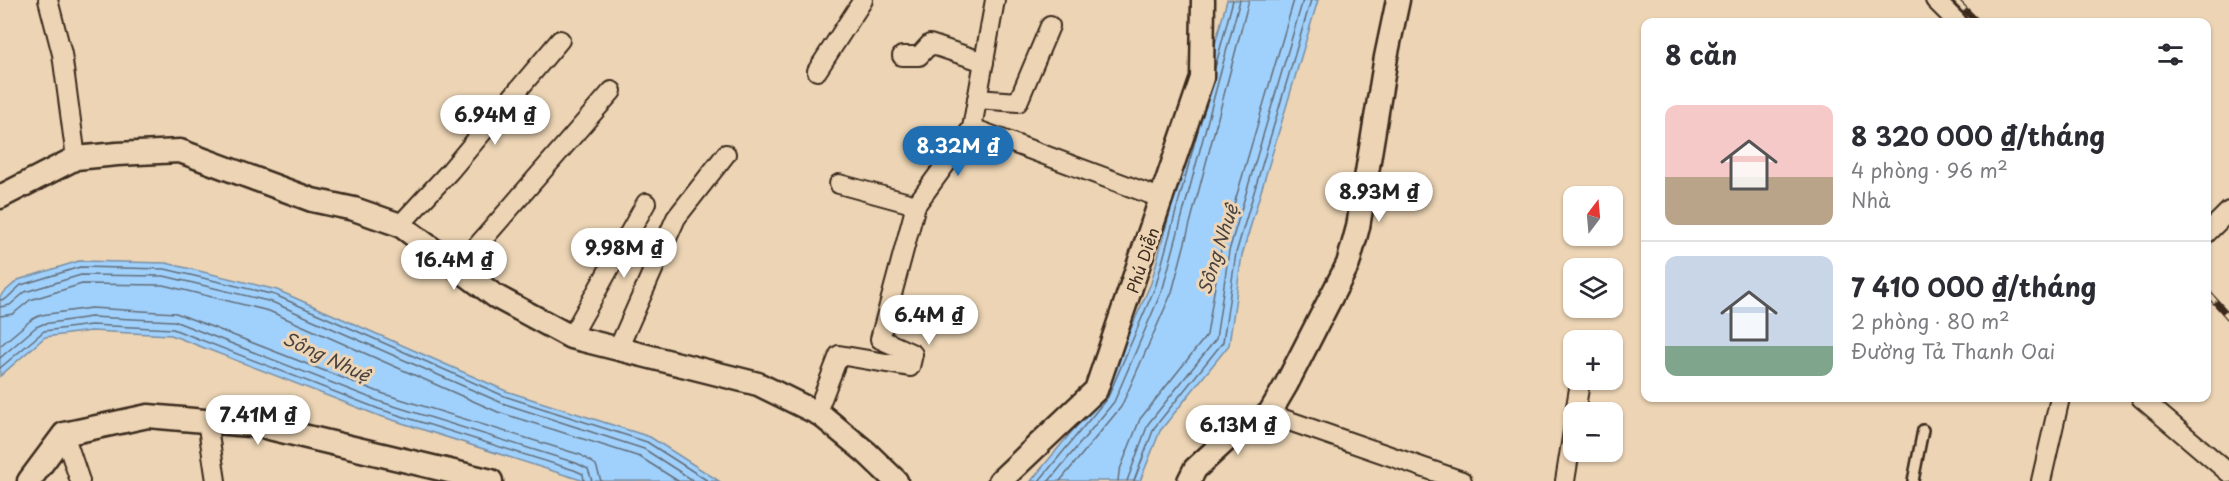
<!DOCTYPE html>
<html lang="vi">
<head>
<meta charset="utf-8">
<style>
  body { margin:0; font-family:"Playpen Sans",sans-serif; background:#f2f2f3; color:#2b2b33; height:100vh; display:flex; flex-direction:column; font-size:22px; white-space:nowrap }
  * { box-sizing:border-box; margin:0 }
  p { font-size:20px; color:#7c7c81 }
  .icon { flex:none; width:33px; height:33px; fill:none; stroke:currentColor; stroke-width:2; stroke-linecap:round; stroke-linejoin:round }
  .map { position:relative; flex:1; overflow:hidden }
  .drawer { position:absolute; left:1641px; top:18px; width:570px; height:384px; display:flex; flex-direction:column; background:#fff; border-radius:12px; box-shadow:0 2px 4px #0004 }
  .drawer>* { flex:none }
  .needle { width:39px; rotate:16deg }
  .tools { position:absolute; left:1563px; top:186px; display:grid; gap:12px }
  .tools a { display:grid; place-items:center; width:60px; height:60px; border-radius:12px; background:#fff; box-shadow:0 2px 4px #0004; font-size:30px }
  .price { position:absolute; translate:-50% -51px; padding:0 14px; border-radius:21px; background:#fff; color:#222; font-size:20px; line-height:39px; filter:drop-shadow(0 2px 3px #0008) }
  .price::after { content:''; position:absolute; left:50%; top:36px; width:18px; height:14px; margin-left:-9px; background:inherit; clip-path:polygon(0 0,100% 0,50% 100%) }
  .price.selected { background:#1f6fb2; color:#fff }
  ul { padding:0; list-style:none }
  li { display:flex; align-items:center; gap:18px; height:150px; padding:0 24px }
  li+li { border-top:2px solid #e1e1e2 }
  li span { display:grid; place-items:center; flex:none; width:168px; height:120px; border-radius:12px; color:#555 }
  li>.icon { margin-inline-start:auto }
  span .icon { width:72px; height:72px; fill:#fffc; stroke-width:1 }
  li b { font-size:26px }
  h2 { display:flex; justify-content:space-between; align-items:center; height:72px; padding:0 24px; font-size:26px }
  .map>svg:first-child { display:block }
  .water { fill:#a0d1fd; stroke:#788ea4; stroke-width:1.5 }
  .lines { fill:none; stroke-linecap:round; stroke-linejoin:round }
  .shore { stroke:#636d77; stroke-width:1.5 }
  .service-casing { stroke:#3b2a1e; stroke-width:14 }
  .minor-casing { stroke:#3b2a1e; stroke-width:22 }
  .tertiary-casing { stroke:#3b2a1e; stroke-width:27 }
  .service { stroke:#ecd4b4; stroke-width:9 }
  .minor { stroke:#ecd4b4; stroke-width:18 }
  .tertiary { stroke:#ecd4b4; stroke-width:22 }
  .rail-casing { stroke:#3b2a1e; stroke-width:7 }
  .rail { stroke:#ecd4b4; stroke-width:4.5; stroke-dasharray:14; stroke-linecap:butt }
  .labels { text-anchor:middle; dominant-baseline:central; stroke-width:6; stroke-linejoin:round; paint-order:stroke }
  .street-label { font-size:16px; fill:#3b2a1e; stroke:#ecd4b4 }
  .water-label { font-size:18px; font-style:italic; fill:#4a433f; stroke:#ecd4b4 }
</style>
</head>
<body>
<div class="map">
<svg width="2229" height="481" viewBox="0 0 2229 481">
  <rect width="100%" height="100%" fill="#ecd4b4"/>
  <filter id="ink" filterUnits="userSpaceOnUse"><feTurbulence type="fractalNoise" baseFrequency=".0167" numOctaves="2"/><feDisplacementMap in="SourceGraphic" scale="12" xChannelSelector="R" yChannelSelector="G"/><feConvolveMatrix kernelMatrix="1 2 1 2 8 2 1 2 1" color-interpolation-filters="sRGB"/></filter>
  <g filter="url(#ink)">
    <!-- water -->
    <g class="water">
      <polygon points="1227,0 1318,0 1242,255 1229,345 1160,431 1140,481 1031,481 1102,395 1151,283"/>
      <polygon points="79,261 166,263 277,290 506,391 650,437 719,481 584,481 377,415 171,335 91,331 45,337 0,376 0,296 18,280"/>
    </g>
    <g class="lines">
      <!-- shore -->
      <g class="shore">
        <polyline points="1215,68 1233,0"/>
        <polyline points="0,300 6,299 21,285 80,267 165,269 275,295 504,396 647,442 708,481"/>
        <polyline points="0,307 10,305 25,292 81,275 164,276 272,302 502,403 644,449 694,481"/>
        <polyline points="0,316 13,314 30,300 82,284 163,285 269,311 498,412 640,457 678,481"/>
        <polyline points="0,346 31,320 41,315 91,308 176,313 384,394 581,455 596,465 601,481"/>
        <polyline points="0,358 36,327 43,324 91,317 174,321 381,402 576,463 588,469 592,481"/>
        <polyline points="0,368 44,331 91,325 173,329 379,409 574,470 583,474 584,481"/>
        <polyline points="1039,481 1108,397 1156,285 1198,130"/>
        <polyline points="1049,481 1114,402 1163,288 1240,0"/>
        <polyline points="1060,481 1121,407 1172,292 1249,0"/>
        <polyline points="1118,481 1119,472 1140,419 1207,335 1221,249 1294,0"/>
        <polyline points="1127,481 1148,424 1216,339 1229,251 1303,0"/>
        <polyline points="1134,481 1154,428 1223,342 1236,253 1311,0"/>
      </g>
      <!-- service casing -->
      <g class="service-casing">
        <polyline id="service" points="1913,481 1923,430"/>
      </g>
      <!-- minor casing -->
      <g class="minor-casing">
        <g id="minor">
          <polyline points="48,0 62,54 76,158"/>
          <polyline points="995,0 972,128 1163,199"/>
          <polyline points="1935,0 1957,22"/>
          <polyline points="902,56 919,56 930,44 984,62"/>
          <polyline points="817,71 863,0"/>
          <polyline points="977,99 1018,102 1050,26"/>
          <polyline points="839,184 916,205"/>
          <polyline points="400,225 450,171 560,40"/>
          <polyline points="2206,234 2229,211"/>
          <polyline points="458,268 612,91"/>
          <polyline points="571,337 646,203"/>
          <polyline points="618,349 676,218 726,154"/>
          <polyline points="2141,398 2229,473"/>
          <polyline points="817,412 839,355 910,367 913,354 880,339 916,205 972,128"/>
          <polyline points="1575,412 1580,383"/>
          <polyline points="1269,414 1462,481"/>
          <polyline points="207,421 216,481"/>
          <polyline points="64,434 80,481"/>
          <polyline points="1565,481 1574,425"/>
          <polyline points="2041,481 2060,398"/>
        </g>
      </g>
      <!-- tertiary casing -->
      <g class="tertiary-casing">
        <g id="tertiary">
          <polyline points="0,197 76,158 117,154 180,151 312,200 354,209 400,225 495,296 571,337 758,384 821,415 867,453 896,481"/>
          <polyline points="29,481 64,434 148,416 261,426 491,481"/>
          <polyline points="1000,481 1096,390 1202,78 1203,0"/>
          <polyline points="1189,481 1195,469 1236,431 1269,414 1286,385 1348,264 1358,227 1386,57 1398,0"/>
        </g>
      </g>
      <!-- service -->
      <use href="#service" class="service"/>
      <!-- minor -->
      <use href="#minor" class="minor"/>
      <!-- tertiary -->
      <use href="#tertiary" class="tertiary"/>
      <!-- rail casing -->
      <g class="rail-casing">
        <g id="rail">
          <polyline points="1955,0 1977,22"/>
          <polyline points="2206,291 2229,317"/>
        </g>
      </g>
      <!-- rail -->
      <use href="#rail" class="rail"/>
    </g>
  </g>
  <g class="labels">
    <!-- street labels -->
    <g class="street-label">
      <text transform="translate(1142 260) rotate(-71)">Phú Diễn</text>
    </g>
    <!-- water labels -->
    <g class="water-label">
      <text transform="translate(1217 249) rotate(-72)">Sông Nhuệ</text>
      <text transform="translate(327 356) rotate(25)">Sông Nhuệ</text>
    </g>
  </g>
</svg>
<div class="tools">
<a><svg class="needle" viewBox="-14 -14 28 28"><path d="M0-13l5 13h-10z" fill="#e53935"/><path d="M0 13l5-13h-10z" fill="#7c7c81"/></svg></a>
<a><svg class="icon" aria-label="layers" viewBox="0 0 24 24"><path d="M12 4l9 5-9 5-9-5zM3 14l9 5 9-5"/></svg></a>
<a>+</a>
<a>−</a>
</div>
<b class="price" style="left:495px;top:146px">6.94M ₫</b>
<b class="price selected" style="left:958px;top:177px">8.32M ₫</b>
<b class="price" style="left:1379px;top:223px">8.93M ₫</b>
<b class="price" style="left:624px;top:279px">9.98M ₫</b>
<b class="price" style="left:454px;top:291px">16.4M ₫</b>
<b class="price" style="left:929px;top:346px">6.4M ₫</b>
<b class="price" style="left:258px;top:446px">7.41M ₫</b>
<b class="price" style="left:1238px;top:456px">6.13M ₫</b>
<section class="drawer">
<h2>8 căn<svg class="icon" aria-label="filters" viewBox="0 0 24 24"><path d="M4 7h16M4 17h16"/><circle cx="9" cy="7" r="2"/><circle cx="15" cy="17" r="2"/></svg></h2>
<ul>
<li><span style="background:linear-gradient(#f6c9c9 60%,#b9a48a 0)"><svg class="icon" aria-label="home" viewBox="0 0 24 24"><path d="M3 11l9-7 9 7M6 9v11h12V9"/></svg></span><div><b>8 320 000 ₫/tháng</b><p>4 phòng · 96 m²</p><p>Nhà</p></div></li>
<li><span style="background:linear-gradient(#c9d6e8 75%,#7fa58c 0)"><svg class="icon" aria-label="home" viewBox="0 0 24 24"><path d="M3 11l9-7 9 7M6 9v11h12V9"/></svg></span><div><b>7 410 000 ₫/tháng</b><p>2 phòng · 80 m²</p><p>Đường Tả Thanh Oai</p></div></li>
</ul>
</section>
</div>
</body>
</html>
